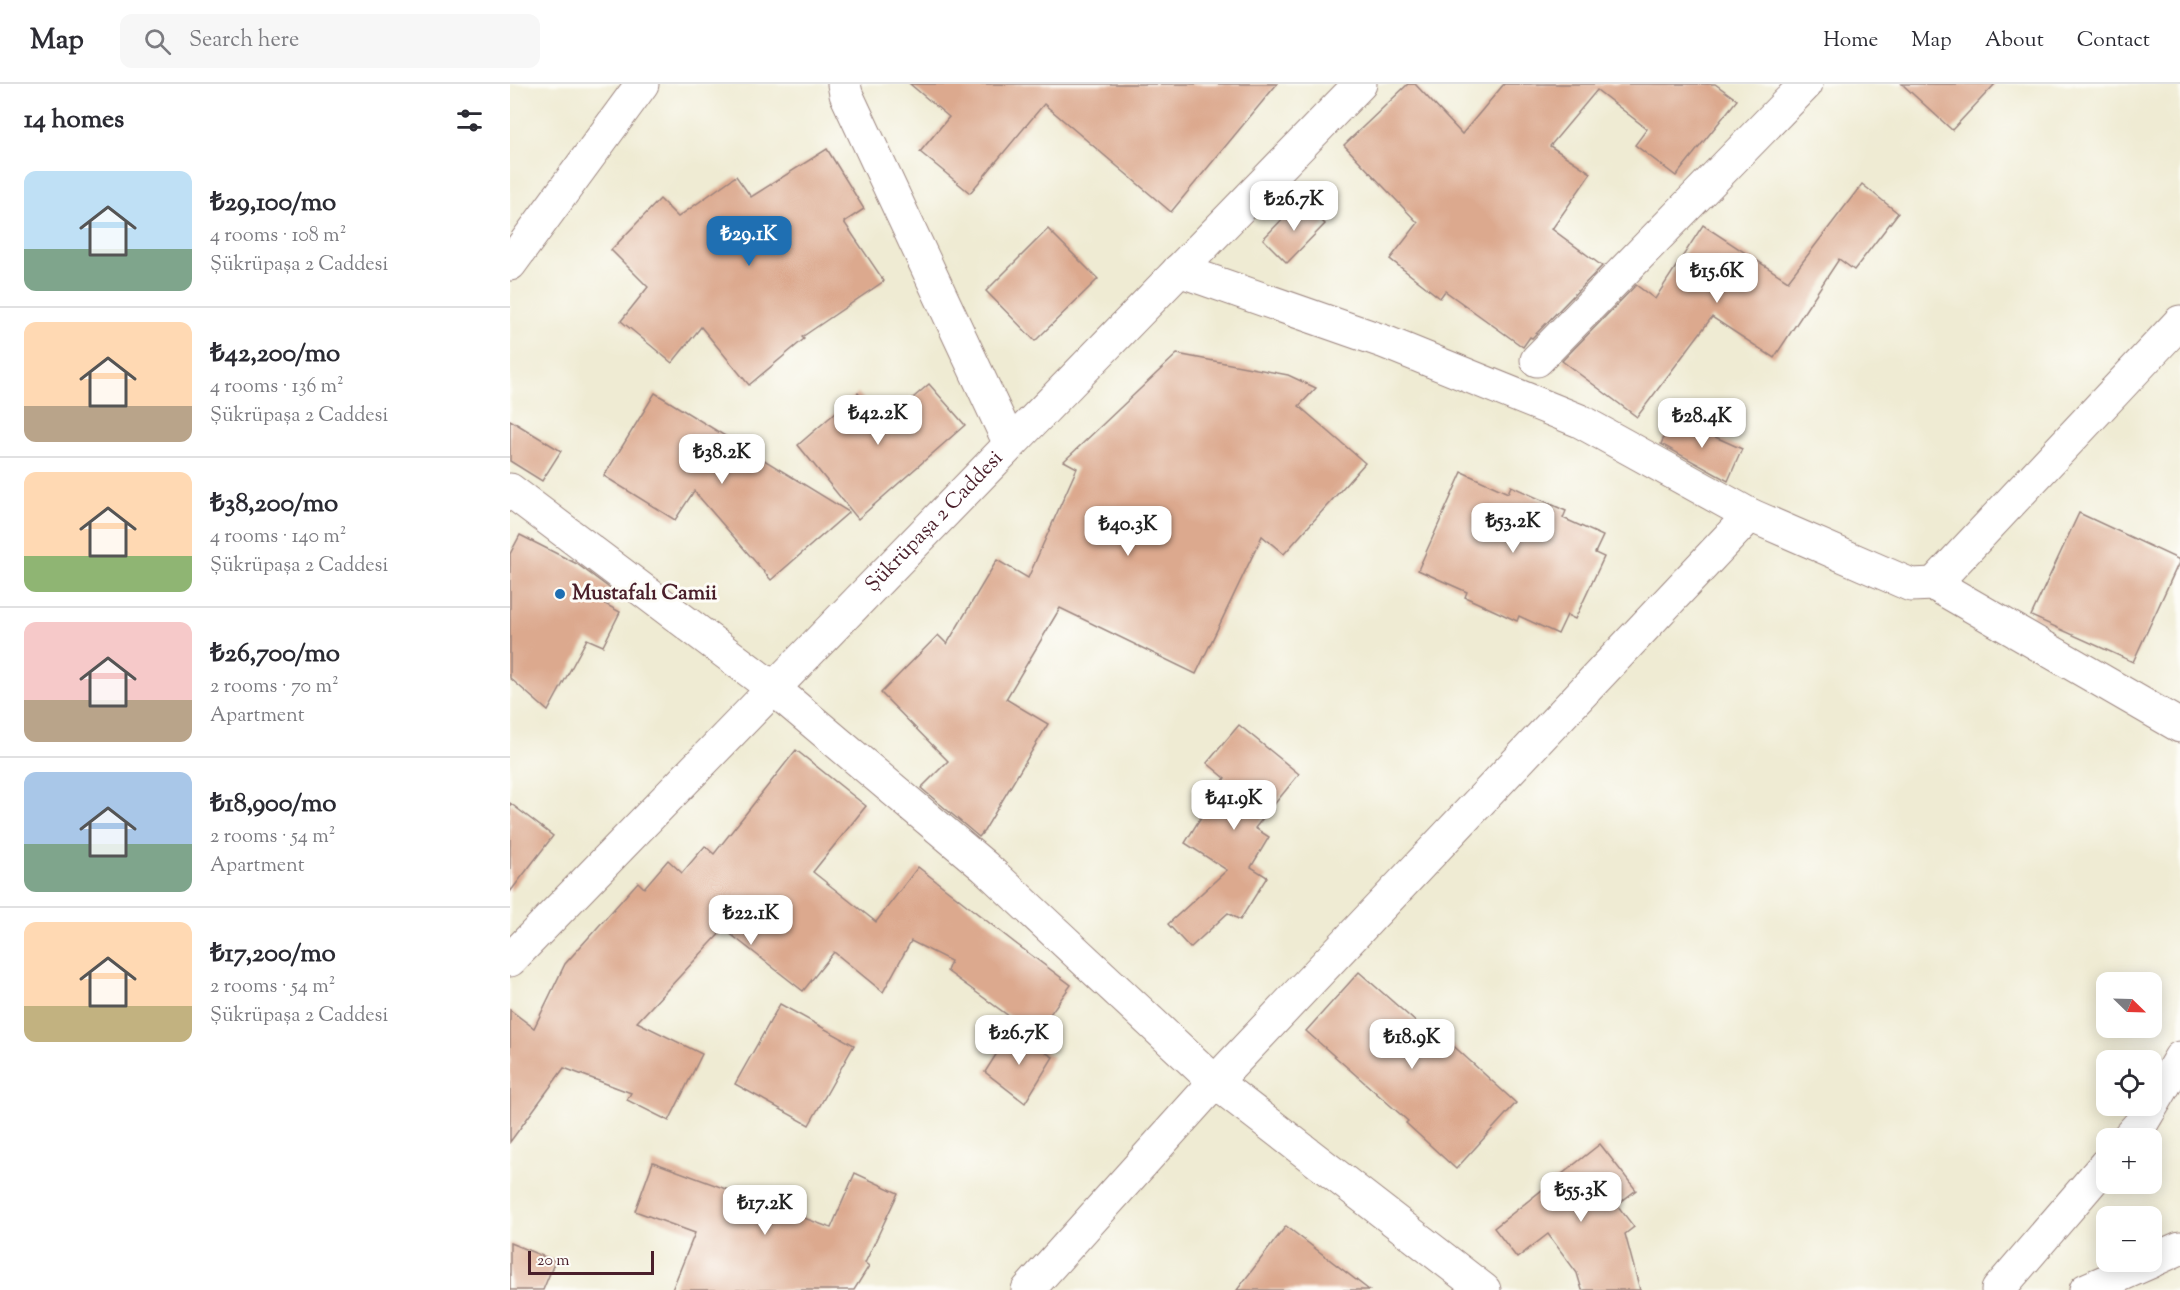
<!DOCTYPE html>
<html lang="en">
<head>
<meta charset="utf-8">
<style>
  body { margin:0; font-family:"Sorts Mill Goudy",serif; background:#f7f7f7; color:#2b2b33; height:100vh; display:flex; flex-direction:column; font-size:22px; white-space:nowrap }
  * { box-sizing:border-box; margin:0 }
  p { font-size:20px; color:#7c7c81 }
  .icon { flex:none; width:33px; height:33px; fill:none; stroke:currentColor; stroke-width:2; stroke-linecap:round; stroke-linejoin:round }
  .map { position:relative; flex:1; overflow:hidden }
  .side { display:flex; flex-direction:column; background:#fff; width:510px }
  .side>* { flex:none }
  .needle { width:39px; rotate:113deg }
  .fabs { position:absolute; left:1586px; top:888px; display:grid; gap:12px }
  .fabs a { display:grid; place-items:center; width:66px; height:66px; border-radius:12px; background:#fff; box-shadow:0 3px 15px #0003; font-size:30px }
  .scale { position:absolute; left:18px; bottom:15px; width:126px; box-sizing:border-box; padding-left:6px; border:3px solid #4a1f2b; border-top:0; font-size:16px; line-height:21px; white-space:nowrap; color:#4a1f2b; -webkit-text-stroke:4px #fdfcf7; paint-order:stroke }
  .price { position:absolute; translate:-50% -51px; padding:0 14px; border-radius:12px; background:#fff; color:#222; font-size:20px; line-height:39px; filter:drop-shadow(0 2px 3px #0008) }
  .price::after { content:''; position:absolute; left:50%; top:36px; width:18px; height:14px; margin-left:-9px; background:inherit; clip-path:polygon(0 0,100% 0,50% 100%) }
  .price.selected { background:#1f6fb2; color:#fff }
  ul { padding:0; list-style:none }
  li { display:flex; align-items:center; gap:18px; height:150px; padding:0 24px }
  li+li { border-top:2px solid #e1e1e2 }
  li span { display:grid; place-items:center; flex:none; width:168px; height:120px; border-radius:12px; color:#555 }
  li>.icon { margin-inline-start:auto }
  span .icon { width:72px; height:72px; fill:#fffc; stroke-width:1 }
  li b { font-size:26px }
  h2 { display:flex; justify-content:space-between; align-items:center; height:72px; padding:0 24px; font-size:26px }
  header { display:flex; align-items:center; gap:36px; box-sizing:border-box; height:84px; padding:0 30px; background:#fff; border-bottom:2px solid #e1e1e2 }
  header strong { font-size:28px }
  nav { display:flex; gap:33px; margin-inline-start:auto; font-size:21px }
  .search { width:420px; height:54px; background:#f7f7f7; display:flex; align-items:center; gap:15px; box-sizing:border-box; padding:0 21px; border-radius:12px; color:#7c7c81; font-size:22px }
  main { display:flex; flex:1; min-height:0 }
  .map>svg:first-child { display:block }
  .building { fill:#dca98e }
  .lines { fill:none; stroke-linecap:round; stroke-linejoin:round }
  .street-casing { stroke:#9c857f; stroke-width:35 }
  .secondary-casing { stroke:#9c857f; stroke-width:35 }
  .street { stroke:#fff; stroke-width:33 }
  .secondary { stroke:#fff; stroke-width:33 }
  .poi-dot { fill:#1f6fb2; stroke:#fdfcf7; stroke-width:2 }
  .labels { text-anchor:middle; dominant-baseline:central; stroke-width:6; stroke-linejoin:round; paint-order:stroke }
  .street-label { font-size:21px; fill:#4a1f2b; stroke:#fdfcf7 }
  .poi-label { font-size:21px; font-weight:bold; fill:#4a1f2b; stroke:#fdfcf7; text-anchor:start }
</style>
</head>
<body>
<header>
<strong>Map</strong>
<div class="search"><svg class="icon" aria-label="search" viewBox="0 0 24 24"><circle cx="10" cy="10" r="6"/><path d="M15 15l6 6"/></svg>Search here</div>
<nav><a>Home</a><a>Map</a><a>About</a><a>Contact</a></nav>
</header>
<main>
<section class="side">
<h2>14 homes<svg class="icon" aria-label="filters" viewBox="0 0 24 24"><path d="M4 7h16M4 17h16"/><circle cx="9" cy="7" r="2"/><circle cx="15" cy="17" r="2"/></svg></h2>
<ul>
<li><span style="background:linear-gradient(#bfe0f5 65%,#7fa58c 0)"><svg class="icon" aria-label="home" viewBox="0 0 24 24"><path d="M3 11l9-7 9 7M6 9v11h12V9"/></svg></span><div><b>₺29,100/mo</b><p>4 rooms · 108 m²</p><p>Şükrüpaşa 2 Caddesi</p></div></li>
<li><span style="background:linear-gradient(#ffd9b3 70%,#b9a48a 0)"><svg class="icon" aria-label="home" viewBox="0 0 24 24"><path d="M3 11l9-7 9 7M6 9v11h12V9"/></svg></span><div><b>₺42,200/mo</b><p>4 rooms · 136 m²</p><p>Şükrüpaşa 2 Caddesi</p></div></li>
<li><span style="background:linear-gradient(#ffd9b3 70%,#8fb573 0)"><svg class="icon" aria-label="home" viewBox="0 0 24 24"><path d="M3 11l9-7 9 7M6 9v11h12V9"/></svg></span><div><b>₺38,200/mo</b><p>4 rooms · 140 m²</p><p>Şükrüpaşa 2 Caddesi</p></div></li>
<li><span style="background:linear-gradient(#f6c9c9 65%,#b9a48a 0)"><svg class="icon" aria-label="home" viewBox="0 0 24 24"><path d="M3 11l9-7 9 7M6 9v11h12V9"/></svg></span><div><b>₺26,700/mo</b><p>2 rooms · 70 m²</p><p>Apartment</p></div></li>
<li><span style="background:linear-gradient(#a9c7e8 60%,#7fa58c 0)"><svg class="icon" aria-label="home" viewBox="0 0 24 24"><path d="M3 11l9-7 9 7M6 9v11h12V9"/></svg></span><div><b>₺18,900/mo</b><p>2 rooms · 54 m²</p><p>Apartment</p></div></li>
<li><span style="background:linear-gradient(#ffd9b3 70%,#c2b280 0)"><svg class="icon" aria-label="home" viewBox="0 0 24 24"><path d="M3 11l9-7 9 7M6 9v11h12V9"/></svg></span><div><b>₺17,200/mo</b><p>2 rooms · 54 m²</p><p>Şükrüpaşa 2 Caddesi</p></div></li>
</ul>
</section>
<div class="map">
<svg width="1670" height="1206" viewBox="0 0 1670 1206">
  <rect width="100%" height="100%" fill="#fdfcf7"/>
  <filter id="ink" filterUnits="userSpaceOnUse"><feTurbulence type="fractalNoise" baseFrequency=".0167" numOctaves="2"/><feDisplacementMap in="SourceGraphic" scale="12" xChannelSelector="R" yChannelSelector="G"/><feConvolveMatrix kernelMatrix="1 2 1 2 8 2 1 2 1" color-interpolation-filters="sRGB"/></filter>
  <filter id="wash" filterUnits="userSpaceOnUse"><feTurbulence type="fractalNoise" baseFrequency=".008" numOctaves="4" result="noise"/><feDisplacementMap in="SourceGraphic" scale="24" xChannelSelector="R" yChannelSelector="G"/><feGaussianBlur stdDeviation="1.35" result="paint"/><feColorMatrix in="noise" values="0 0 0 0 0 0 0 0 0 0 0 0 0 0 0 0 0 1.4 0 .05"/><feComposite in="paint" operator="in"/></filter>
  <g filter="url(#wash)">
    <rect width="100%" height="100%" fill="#efebd3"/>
    <g id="blocks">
      <!-- building -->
      <g class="building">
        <polygon points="400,0 767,0 661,128 534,20 460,109 410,68 439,33"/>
        <polygon points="898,0 905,0 952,50 994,0 1205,0 1227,16 1166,92 1125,61 1137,45 1087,6 1040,62 1081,89 1042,145 1092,182 1022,254 1020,253 1013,263 935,207 930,214 880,175 908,139 834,61"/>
        <polygon points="1392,0 1485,0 1442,46"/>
        <polygon points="317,65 354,125 334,138 374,197 292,253 294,255 239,301 191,243 162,279 111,237 138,203 101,166 150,115 168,133 226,92 241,113"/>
        <polygon points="1352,100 1388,129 1344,186 1329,175 1264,274 1202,233 1127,333 1052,277 1126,201 1145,215 1193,141 1278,197"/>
        <polygon points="791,116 815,140 777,179 753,155"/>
        <polygon points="538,145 588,195 525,257 476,207"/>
        <polygon points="667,270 778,291 806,304 789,322 855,379 774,470 752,452 686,590 550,524 496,615 538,640 474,747 469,753 411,704 438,677 371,609 428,551 437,560 487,476 518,494 567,384 554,377"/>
        <polygon points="419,300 455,341 348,435 288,361 348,309 374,339"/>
        <polygon points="145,309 339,428 261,496 184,407 165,436 94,392"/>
        <polygon points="1163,334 1232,365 1218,397 1151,360"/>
        <polygon points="0,336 51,367 32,397 0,377"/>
        <polygon points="952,388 998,409 1001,402 1056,427 1053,434 1093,452 1085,469 1094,473 1065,535 1057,531 1048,550 1009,532 1007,537 955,513 957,508 908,486"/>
        <polygon points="1569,429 1670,476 1623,578 1521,532"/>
        <polygon points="10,451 67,480 102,506 95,520 110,528 93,562 77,555 38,627 0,594 0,470"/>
        <polygon points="729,641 789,690 745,744 759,753 741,783 757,793 730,836 718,829 680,864 658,840 717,786 675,759 715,694 697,679"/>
        <polygon points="286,666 356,722 303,788 366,838 408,783 505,859 561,901 525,951 437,887 441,877 401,857 373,908 324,868 293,907 214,845 127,938 192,970 159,1037 117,1016 121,1009 54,984 0,1058 0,926 24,944 55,880 128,798 134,804 158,776 172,789 195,762 204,770"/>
        <polygon points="0,719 43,752 0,808"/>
        <polygon points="849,888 932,961 937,956 1006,1019 946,1085 896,1039 898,1037 796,947"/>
        <polygon points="270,920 344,961 299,1041 225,1000"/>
        <polygon points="501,947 543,973 515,1019 475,988"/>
        <polygon points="1090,1060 1126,1106 1107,1121 1124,1143 1115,1150 1130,1206 1072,1206 1067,1189 1038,1150 1007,1174 984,1144"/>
        <polygon points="143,1078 321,1144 345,1089 388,1109 355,1179 359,1182 344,1206 162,1206 185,1149 125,1127"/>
        <polygon points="776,1142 859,1206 727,1206"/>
        <polygon points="0,1159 45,1177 33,1206 0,1206"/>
      </g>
    </g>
  </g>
  <g filter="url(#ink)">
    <use href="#blocks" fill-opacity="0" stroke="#9c857f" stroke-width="1.5"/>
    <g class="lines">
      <!-- street casing -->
      <g class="street-casing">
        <g id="street">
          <polyline points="334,0 336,10 500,360"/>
          <polyline points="0,180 132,0"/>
          <polyline points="669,186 875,258 1070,337 1240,431 1401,501 1424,500"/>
          <polyline points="1670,238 1424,500 1670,642"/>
          <polyline points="1027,276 1296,0"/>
          <polyline points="0,406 264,605 475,783 705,998 974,1206"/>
          <polyline points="1618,1054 1633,1037 1670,974"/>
          <polyline points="1641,1177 1670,1164"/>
          <polyline points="518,1206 705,998 1240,431"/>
          <polyline points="1488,1206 1596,1080"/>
          <polyline points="1576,1206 1640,1178"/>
        </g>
      </g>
      <!-- secondary casing -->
      <g class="secondary-casing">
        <g id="secondary">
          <path id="s1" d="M0,876L850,0"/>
        </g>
      </g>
      <!-- street -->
      <use href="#street" class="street"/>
      <!-- secondary -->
      <use href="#secondary" class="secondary"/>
    </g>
  </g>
  <!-- markers -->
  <circle class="poi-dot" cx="50" cy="510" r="6"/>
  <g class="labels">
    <!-- street labels -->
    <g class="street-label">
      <text stroke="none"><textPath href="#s1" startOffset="610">Şükrüpaşa 2 Caddesi</textPath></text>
    </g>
    <!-- poi labels -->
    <g class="poi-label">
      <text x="62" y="510">Mustafalı Camii</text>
    </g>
  </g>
</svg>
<div class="fabs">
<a><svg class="needle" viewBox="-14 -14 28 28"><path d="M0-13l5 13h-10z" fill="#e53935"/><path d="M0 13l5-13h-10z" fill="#7c7c81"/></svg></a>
<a><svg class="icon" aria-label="locate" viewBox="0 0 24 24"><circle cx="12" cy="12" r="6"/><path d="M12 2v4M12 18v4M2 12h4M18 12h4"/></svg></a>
<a>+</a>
<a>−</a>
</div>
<div class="scale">20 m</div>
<b class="price" style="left:784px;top:148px">₺26.7K</b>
<b class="price selected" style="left:239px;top:183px">₺29.1K</b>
<b class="price" style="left:1207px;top:220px">₺15.6K</b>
<b class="price" style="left:368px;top:362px">₺42.2K</b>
<b class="price" style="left:1192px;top:365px">₺28.4K</b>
<b class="price" style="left:212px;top:401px">₺38.2K</b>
<b class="price" style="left:1003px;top:470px">₺53.2K</b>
<b class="price" style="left:618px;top:473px">₺40.3K</b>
<b class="price" style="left:724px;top:747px">₺41.9K</b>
<b class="price" style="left:241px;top:862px">₺22.1K</b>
<b class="price" style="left:509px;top:982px">₺26.7K</b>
<b class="price" style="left:902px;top:986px">₺18.9K</b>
<b class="price" style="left:1071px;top:1139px">₺55.3K</b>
<b class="price" style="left:255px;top:1152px">₺17.2K</b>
</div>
</main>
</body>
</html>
